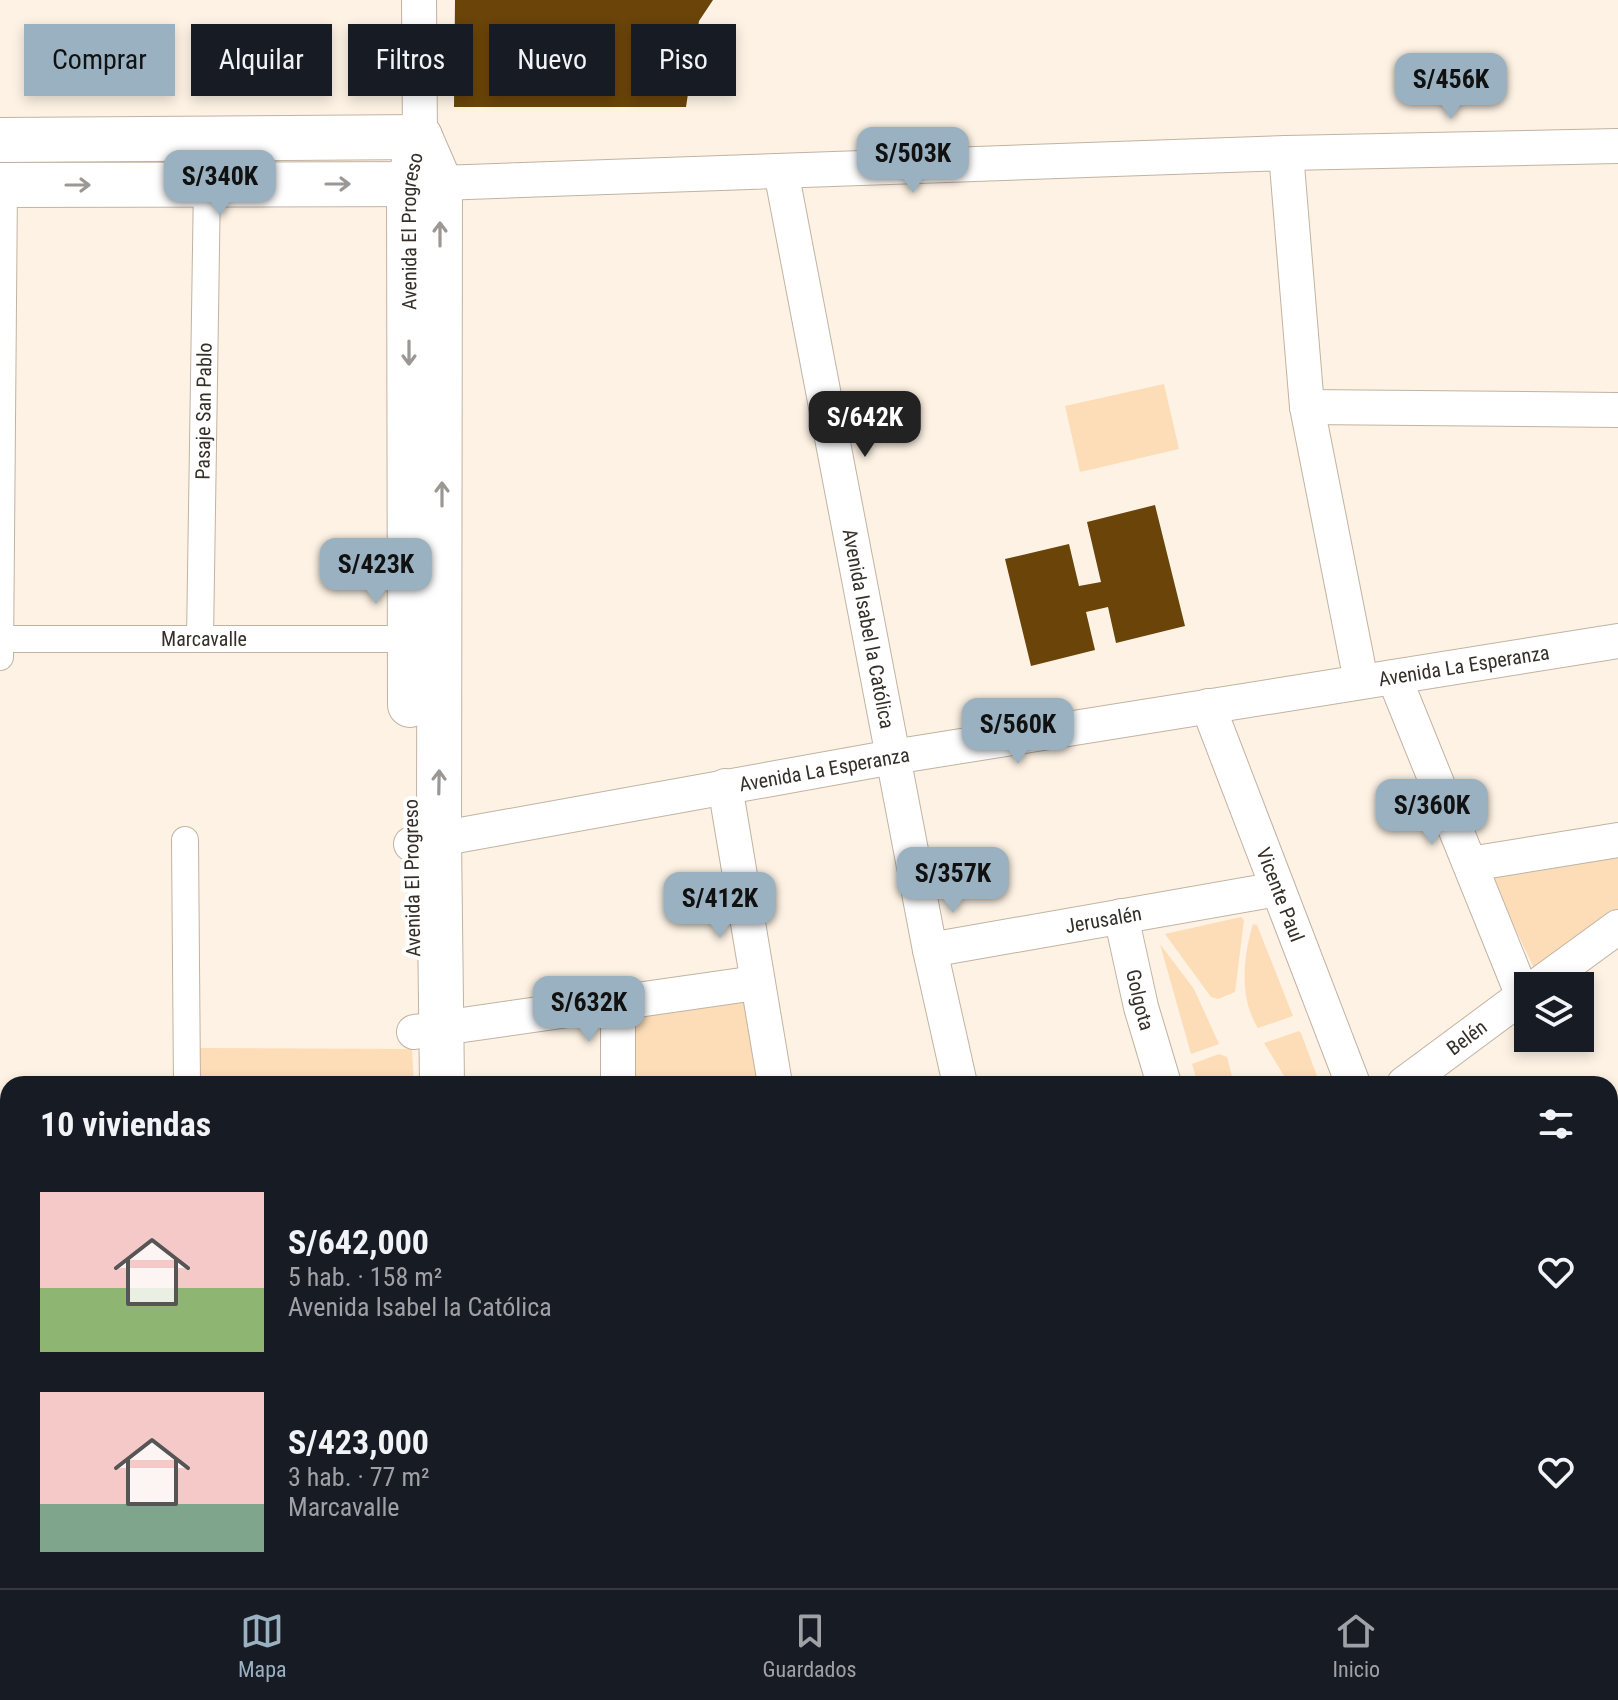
<!DOCTYPE html>
<html lang="es">
<head>
<meta charset="utf-8">
<style>
  body { margin:0; font-family:"Roboto Condensed",sans-serif; background:#20242c; color:#f1f3f6; height:100vh; display:flex; flex-direction:column; font-size:30px; white-space:nowrap }
  * { box-sizing:border-box; margin:0 }
  p { font-size:26px; color:#9ea1a6 }
  .icon { flex:none; width:44px; height:44px; fill:none; stroke:currentColor; stroke-width:2; stroke-linecap:round; stroke-linejoin:round }
  .map { position:relative; flex:1; overflow:hidden }
  .side { position:absolute; left:0px; top:1076px; width:1618px; height:512px; display:flex; flex-direction:column; background:#171b24; border-radius:24px 24px 0 0; box-shadow:0 4px 12px #0003 }
  .side>* { flex:none }
  .guide { position:absolute; left:24px; top:24px; width:800px; height:72px; display:flex; gap:16px }
  .buttons { position:absolute; left:1514px; top:972px; display:grid; gap:16px }
  .buttons a { display:grid; place-items:center; width:80px; height:80px; border-radius:0px; background:#171b24; box-shadow:0 4px 12px #0003; font-size:40px }
  .price { position:absolute; translate:-50% -68px; padding:0 18px; border-radius:16px; background:#99b1c0; color:#111; font-size:26px; line-height:52px; filter:drop-shadow(0 2px 4px #0008) }
  .price::after { content:''; position:absolute; left:50%; top:48px; width:24px; height:18px; margin-left:-12px; background:inherit; clip-path:polygon(0 0,100% 0,50% 100%) }
  .price.on { background:#222; color:#fff }
  ul { padding:0; list-style:none }
  li { display:flex; align-items:center; gap:24px; height:200px; padding:0 40px }
  li span { display:grid; place-items:center; flex:none; width:224px; height:160px; border-radius:0px; color:#555 }
  li>.icon { margin-inline-start:auto }
  span .icon { width:96px; height:96px; fill:#fffc; stroke-width:1 }
  li b { font-size:34px }
  h2 { display:flex; justify-content:space-between; align-items:center; height:96px; padding:0 40px; font-size:34px }
  .pill { padding:0 28px; border-radius:0px; background:#171b24; box-shadow:0 4px 12px #0003; font-size:28px; line-height:72px }
  .pill.on { background:#99b1c0; color:#111 }
  .tab-bar { display:flex; justify-content:space-around; align-items:center; height:112px; border-top:2px solid #363941; background:#171b24; font-size:22px; color:#9ea1a6 }
  .tab-bar a { display:grid; justify-items:center; gap:4px }
  .tab-bar .on { color:#99b1c0 }
  .map>svg:first-child { display:block }
  .green { fill:#fcddb7 }
  .building { fill:#6a4409 }
  .lines { fill:none; stroke-linecap:round; stroke-linejoin:round }
  .pedestrian-casing { stroke:#c1b3a3; stroke-width:28 }
  .minor-casing { stroke:#c1b3a3; stroke-width:36 }
  .tertiary-casing { stroke:#c1b3a3; stroke-width:44 }
  .secondary-casing { stroke:#c1b3a3; stroke-width:46 }
  .trunk-casing { stroke:#c1b3a3; stroke-width:46 }
  .pedestrian { stroke:#fff; stroke-width:26 }
  .minor { stroke:#fff; stroke-width:34 }
  .tertiary { stroke:#fff; stroke-width:42 }
  .secondary { stroke:#fff; stroke-width:44 }
  .trunk { stroke:#fff; stroke-width:44 }
  .oneway { stroke:#9a9794 }
  .labels { text-anchor:middle; dominant-baseline:central; stroke-width:8; stroke-linejoin:round; paint-order:stroke }
  .street-label { font-size:20px; fill:#342f28; stroke:#fff }
</style>
</head>
<body>
<div class="map">
<svg width="1618" height="1588" viewBox="0 0 1618 1588">
  <rect width="100%" height="100%" fill="#fdf2e4"/>
  <!-- green -->
  <g class="green">
    <polygon points="1164,384 1179,449 1080,472 1065,406"/>
    <polygon points="1618,854 1618,911 1534,968 1488,872"/>
    <polygon points="1241,917 1244,920 1235,992 1218,999 1211,997 1165,934"/>
    <path d="M1253,924L1257,925L1293,1016L1258,1028C1239,999 1243,956 1253,924Z"/>
    <polygon points="1160,944 1194,989 1219,1044 1191,1054"/>
    <polygon points="748,993 759,1084 628,1084 628,1011"/>
    <polygon points="1299,1031 1301,1033 1320,1084 1289,1084 1264,1043"/>
    <polygon points="200,1048 412,1049 414,1084 201,1084"/>
    <polygon points="1219,1054 1227,1057 1234,1084 1198,1084 1192,1064"/>
    <polygon points="1618,1511 1618,1588 1512,1588 1523,1580 1610,1580 1610,1517"/>
  </g>
  <!-- building -->
  <g class="building">
    <polygon points="455,0 713,0 699,21 686,107 454,107"/>
    <polygon points="1155,505 1185,626 1116,643 1108,607 1086,612 1095,650 1031,666 1005,559 1069,544 1079,586 1101,582 1087,522"/>
  </g>
  <g class="lines">
    <!-- pedestrian casing -->
    <g class="pedestrian-casing">
      <g id="pedestrian">
        <path id="s1" d="M0,639H410"/>
        <path id="s2" d="M200,639L207,184"/>
        <polyline points="0,657 4,185"/>
        <polyline points="185,840 187,1084"/>
      </g>
    </g>
    <!-- minor casing -->
    <g class="minor-casing">
      <g id="minor">
        <polyline points="419,0 420,137"/>
        <polyline points="1286,153 1618,146"/>
        <path id="s3" d="M781,171L930,950L960,1084"/>
        <polyline points="440,183 1286,153 1307,407 1361,681"/>
        <polyline points="1307,407 1618,410"/>
        <polyline points="1394,677 1523,996"/>
        <path id="s4" d="M1208,706L1353,1084"/>
        <polyline points="725,786 775,1084"/>
        <path id="s5" d="M411,844L893,757L1618,641"/>
        <polyline points="1470,864 1618,840"/>
        <path id="s6" d="M1121,916L1141,1007L1164,1084"/>
        <path id="s7" d="M930,950L1278,889"/>
        <polyline points="1537,986 1618,927"/>
        <polyline points="618,1004 618,1084"/>
        <polyline points="414,1032 756,983"/>
        <path id="s8" d="M1404,1084L1528,992"/>
        <polyline points="0,1127 8,1127"/>
        <polyline points="0,1333 8,1333"/>
        <polyline points="1610,1505 1618,1499"/>
        <polyline points="631,1580 632,1588"/>
        <polyline points="953,1580 956,1588"/>
        <polyline points="1397,1580 1405,1588"/>
        <polyline points="680,1588 691,1580"/>
        <polyline points="1497,1588 1508,1580"/>
      </g>
    </g>
    <!-- tertiary casing -->
    <g class="tertiary-casing">
      <polyline id="tertiary" points="0,1568 8,1568"/>
    </g>
    <!-- secondary casing -->
    <g class="secondary-casing">
      <g id="secondary">
        <polyline points="420,137 440,183 439,839 442,1084"/>
        <polyline points="0,140 420,137"/>
        <polyline points="0,185 438,184"/>
        <path id="s9" d="M410,705L409,184L420,137"/>
        <polyline points="416,1580 417,1588"/>
        <polyline points="448,1580 449,1588"/>
      </g>
    </g>
    <!-- trunk casing -->
    <g class="trunk-casing">
      <g id="trunk">
        <polyline points="1610,1268 1618,1263"/>
        <polyline points="1059,1588 1070,1580"/>
        <polyline points="1156,1588 1168,1580"/>
      </g>
    </g>
    <!-- pedestrian -->
    <use href="#pedestrian" class="pedestrian"/>
    <!-- minor -->
    <use href="#minor" class="minor"/>
    <!-- tertiary -->
    <use href="#tertiary" class="tertiary"/>
    <!-- secondary -->
    <use href="#secondary" class="secondary"/>
    <!-- trunk -->
    <use href="#trunk" class="trunk"/>
  </g>
  <!-- one-way arrows -->
  <defs><path id="oneway-shaft" d="M-6 0H5M1.5-3L5.5 0L1.5 3" fill="none" stroke-width="1.6" stroke-linecap="round" stroke-linejoin="round" transform="scale(2)"/></defs>
  <g class="oneway">
    <use href="#oneway-shaft" transform="translate(338 184)"/>
    <use href="#oneway-shaft" transform="translate(78 185)"/>
    <use href="#oneway-shaft" transform="translate(440 234) rotate(-90)"/>
    <use href="#oneway-shaft" transform="translate(409 353) rotate(90)"/>
    <use href="#oneway-shaft" transform="translate(442 494) rotate(-90)"/>
    <use href="#oneway-shaft" transform="translate(439 782) rotate(-89)"/>
  </g>
  <g class="labels">
    <!-- street labels -->
    <g class="street-label">
      <text stroke="none"><textPath href="#s9" startOffset="474">Avenida El Progreso</textPath></text>
      <text stroke="none"><textPath href="#s2" startOffset="228">Pasaje San Pablo</textPath></text>
      <text stroke="none"><textPath href="#s3" startOffset="466">Avenida Isabel la Católica</textPath></text>
      <text stroke="none"><textPath href="#s1" startOffset="204">Marcavalle</textPath></text>
      <text stroke="none"><textPath href="#s5" startOffset="1068">Avenida La Esperanza</textPath></text>
      <text stroke="none"><textPath href="#s5" startOffset="420">Avenida La Esperanza</textPath></text>
      <text transform="translate(412 878) rotate(-91)">Avenida El Progreso</text>
      <text stroke="none"><textPath href="#s4" startOffset="202">Vicente Paul</textPath></text>
      <text stroke="none"><textPath href="#s7" startOffset="176">Jerusalén</textPath></text>
      <text stroke="none"><textPath href="#s6" startOffset="86">Golgota</textPath></text>
      <text stroke="none"><textPath href="#s8" startOffset="78">Belén</textPath></text>
    </g>
  </g>
</svg>
<div class="buttons">
<a><svg class="icon" aria-label="layers" viewBox="0 0 24 24"><path d="M12 4l9 5-9 5-9-5zM3 14l9 5 9-5"/></svg></a>
</div>
<b class="price" style="left:1451px;top:121px">S/456K</b>
<b class="price" style="left:913px;top:195px">S/503K</b>
<b class="price" style="left:220px;top:218px">S/340K</b>
<b class="price on" style="left:865px;top:459px">S/642K</b>
<b class="price" style="left:376px;top:606px">S/423K</b>
<b class="price" style="left:1018px;top:766px">S/560K</b>
<b class="price" style="left:1432px;top:847px">S/360K</b>
<b class="price" style="left:953px;top:915px">S/357K</b>
<b class="price" style="left:720px;top:940px">S/412K</b>
<b class="price" style="left:589px;top:1044px">S/632K</b>
<div class="guide">
<a class="pill on">Comprar</a>
<a class="pill">Alquilar</a>
<a class="pill">Filtros</a>
<a class="pill">Nuevo</a>
<a class="pill">Piso</a>
</div>
<section class="side">
<h2>10 viviendas<svg class="icon" aria-label="filters" viewBox="0 0 24 24"><path d="M4 7h16M4 17h16"/><circle cx="9" cy="7" r="2"/><circle cx="15" cy="17" r="2"/></svg></h2>
<ul>
<li><span style="background:linear-gradient(#f6c9c9 60%,#8fb573 0)"><svg class="icon" aria-label="home" viewBox="0 0 24 24"><path d="M3 11l9-7 9 7M6 9v11h12V9"/></svg></span><div><b>S/642,000</b><p>5 hab. · 158 m²</p><p>Avenida Isabel la Católica</p></div><svg class="icon" aria-label="heart" viewBox="0 0 24 24"><path d="M12 20l-8-8c-3-5 5-10 8-4 3-6 11-1 8 4z"/></svg></li>
<li><span style="background:linear-gradient(#f6c9c9 70%,#7fa58c 0)"><svg class="icon" aria-label="home" viewBox="0 0 24 24"><path d="M3 11l9-7 9 7M6 9v11h12V9"/></svg></span><div><b>S/423,000</b><p>3 hab. · 77 m²</p><p>Marcavalle</p></div><svg class="icon" aria-label="heart" viewBox="0 0 24 24"><path d="M12 20l-8-8c-3-5 5-10 8-4 3-6 11-1 8 4z"/></svg></li>
</ul>
</section>
</div>
<nav class="tab-bar">
<a class="on"><svg class="icon" aria-label="map" viewBox="0 0 24 24"><path d="M3 6l6-2 6 2 6-2v14l-6 2-6-2-6 2zM9 4v14M15 6v14"/></svg>Mapa</a>
<a><svg class="icon" aria-label="saved" viewBox="0 0 24 24"><path d="M7 4h10v16l-5-4-5 4z"/></svg>Guardados</a>
<a><svg class="icon" aria-label="home" viewBox="0 0 24 24"><path d="M3 11l9-7 9 7M6 9v11h12V9"/></svg>Inicio</a>
</nav>
</body>
</html>
